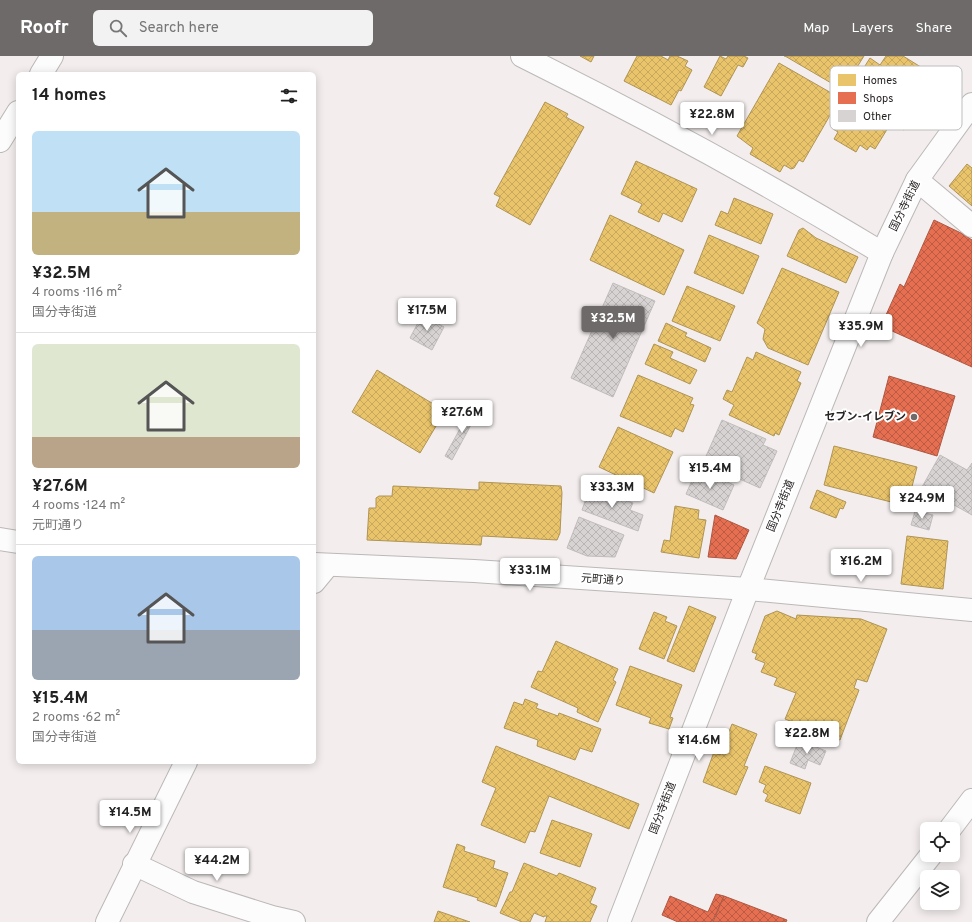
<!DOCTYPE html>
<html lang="en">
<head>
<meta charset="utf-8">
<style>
  body { margin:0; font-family:Overpass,"Noto Sans JP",sans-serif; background:#f2f2f2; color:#222; height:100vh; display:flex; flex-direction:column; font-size:15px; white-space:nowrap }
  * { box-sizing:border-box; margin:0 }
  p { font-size:13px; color:#767676 }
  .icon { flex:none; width:22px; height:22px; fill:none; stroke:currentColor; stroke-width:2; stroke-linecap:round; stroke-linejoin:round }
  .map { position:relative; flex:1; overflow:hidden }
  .side { position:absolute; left:16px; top:16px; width:300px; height:692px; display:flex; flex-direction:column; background:#fff; border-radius:6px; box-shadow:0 2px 10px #0003 }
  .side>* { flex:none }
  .controls { position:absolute; left:920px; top:766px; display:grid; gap:8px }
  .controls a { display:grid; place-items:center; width:40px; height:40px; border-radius:6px; background:#fff; box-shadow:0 2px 10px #0003; font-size:20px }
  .price { position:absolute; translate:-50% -34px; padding:0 9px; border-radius:4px; background:#fff; color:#222; font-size:13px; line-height:26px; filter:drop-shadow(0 1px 2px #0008) }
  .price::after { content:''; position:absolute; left:50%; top:24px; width:12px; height:9px; margin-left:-6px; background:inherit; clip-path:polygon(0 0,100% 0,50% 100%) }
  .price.current { background:#6e6a6a; color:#fff }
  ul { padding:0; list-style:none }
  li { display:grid; align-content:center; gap:8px; height:212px; padding:0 16px }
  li+li { border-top:1px solid #e0e0e0 }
  li span { display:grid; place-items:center; height:124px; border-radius:6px; color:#555 }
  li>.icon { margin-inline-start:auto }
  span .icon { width:72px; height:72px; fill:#fffc; stroke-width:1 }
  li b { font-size:17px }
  h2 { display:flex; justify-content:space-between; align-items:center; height:48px; padding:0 16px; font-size:17px }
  header { display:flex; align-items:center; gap:24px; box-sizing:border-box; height:56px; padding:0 20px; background:#6e6a6a; color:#fff }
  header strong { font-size:19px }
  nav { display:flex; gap:22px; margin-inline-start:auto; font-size:14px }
  .search { width:280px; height:36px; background:#f2f2f2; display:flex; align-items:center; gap:10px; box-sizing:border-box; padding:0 14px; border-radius:6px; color:#767676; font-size:15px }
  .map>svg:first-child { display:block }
  .homes { fill:url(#homes-cross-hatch); stroke:#af9455 }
  .shops { fill:url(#shops-cross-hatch); stroke:#ad5843 }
  .building { fill:url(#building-cross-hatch); stroke:#c1bdbd }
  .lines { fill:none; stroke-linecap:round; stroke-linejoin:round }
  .minor-casing { stroke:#bcb8b8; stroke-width:24 }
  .major-casing { stroke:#bcb8b8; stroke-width:24 }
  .minor { stroke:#fdfcfc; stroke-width:22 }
  .major { stroke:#fdfcfc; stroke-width:22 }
  .poi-dot { fill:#6e6a6a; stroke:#fff; stroke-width:1.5 }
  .labels { text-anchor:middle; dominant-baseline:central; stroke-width:4; stroke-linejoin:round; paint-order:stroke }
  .street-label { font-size:11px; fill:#272423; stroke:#fff }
  .poi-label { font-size:11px; font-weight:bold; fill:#272423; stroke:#fff; text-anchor:end }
  .key { fill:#fff; stroke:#bebdbd; stroke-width:1 }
  .key-label { font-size:11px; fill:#272423 }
</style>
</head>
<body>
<header>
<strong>Roofr</strong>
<div class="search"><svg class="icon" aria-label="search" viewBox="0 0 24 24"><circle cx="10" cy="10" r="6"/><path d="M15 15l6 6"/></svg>Search here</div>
<nav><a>Map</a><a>Layers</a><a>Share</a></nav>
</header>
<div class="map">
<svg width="972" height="866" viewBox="0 0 972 866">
  <defs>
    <pattern id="homes-cross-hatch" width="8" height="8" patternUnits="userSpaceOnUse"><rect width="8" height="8" fill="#e9c46a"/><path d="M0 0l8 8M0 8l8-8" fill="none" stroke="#c8a85c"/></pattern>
    <pattern id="shops-cross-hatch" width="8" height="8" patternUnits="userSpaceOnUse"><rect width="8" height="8" fill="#e76f51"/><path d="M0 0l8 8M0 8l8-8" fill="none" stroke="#bb5b43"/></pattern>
    <pattern id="building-cross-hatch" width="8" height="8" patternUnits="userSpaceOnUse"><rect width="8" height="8" fill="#d8d3d3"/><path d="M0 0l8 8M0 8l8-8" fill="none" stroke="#b9b5b5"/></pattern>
  </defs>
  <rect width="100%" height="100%" fill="#f3eded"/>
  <!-- homes -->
  <g class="homes">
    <polygon points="580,0 594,0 591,6"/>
    <polygon points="637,0 661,0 668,4 670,0 677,0 688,5 685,10 692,14 681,35 679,34 671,49 624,25"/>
    <polygon points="720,0 726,3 728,0 744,0 748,2 743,11 738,9 721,40 704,31"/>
    <polygon points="785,0 784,0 864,0 849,24 843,24 838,31"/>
    <polygon points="886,0 903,0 937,21 927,36 930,38 919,56 916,55 904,74 891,67 875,93 870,90 867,94 860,89 856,96 834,83 838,76 833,73 840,62 845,65 849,60 841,54 852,37 857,40 865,26 858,21 870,2 880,9"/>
    <polygon points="779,7 840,42 803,106 799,104 794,112 791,113 784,109 780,116 750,98 753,92 737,80"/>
    <polygon points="545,46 568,58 566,61 584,71 530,169 496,150 500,141 494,138"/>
    <polygon points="636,105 697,133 682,166 663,157 659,166 638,156 642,148 621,138"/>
    <polygon points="967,108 972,112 972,150 949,130"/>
    <polygon points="734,142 773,158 761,188 715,169 721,155 728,158"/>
    <polygon points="610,159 684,194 664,239 590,204"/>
    <polygon points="803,172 816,182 858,201 846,227 787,200 799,174"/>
    <polygon points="709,179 759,200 743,238 694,217"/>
    <polygon points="782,212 839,236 808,309 768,292 763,283 765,273 757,267"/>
    <polygon points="687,230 735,250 720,285 672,265"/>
    <polygon points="666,267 687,277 685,280 711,292 705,306 658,285"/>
    <polygon points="654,288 673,296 670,302 697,314 690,328 645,308"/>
    <polygon points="756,296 801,316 797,325 801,327 779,379 775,377 774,380 729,359 734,349 723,343 727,334 732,336 747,301 753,304"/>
    <polygon points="377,314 445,355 420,397 352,356"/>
    <polygon points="638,319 693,342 690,348 694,349 683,376 675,372 671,381 620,360"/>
    <polygon points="618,371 673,396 654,437 599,411"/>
    <polygon points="834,390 917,411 907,450 824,429"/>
    <polygon points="479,426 561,430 562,437 560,477 557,484 482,480 481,489 367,484 369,452 376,452 376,442 379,440 392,440 393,430 479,434"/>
    <polygon points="817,434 846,446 843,453 840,452 836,462 810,452"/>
    <polygon points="675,450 699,454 698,463 706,464 699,502 661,496 664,484 670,485"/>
    <polygon points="907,480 948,485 943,533 901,528"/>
    <polygon points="689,550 716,561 694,616 667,605"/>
    <polygon points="777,555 796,563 797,559 861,563 887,573 867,626 857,623 854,632 859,634 840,684 785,663 796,637 774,629 777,622 761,616 765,607 755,603 757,598 752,596 765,560"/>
    <polygon points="654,556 667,561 665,565 677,570 664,603 639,593"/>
    <polygon points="556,585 618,613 613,624 616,626 598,666 577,656 578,652 531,631 538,615 542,616"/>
    <polygon points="630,610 682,629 670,661 673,662 669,673 649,667 651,662 616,649"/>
    <polygon points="525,643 538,648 536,652 558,660 559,657 601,673 592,696 580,692 575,704 537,690 538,684 504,672 514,646 523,649"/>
    <polygon points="732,668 757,678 744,710 748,711 736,739 703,726 714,696 720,699"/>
    <polygon points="496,690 639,748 629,773 549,740 535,776 530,775 525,787 481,769 496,732 482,726"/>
    <polygon points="765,710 811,727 800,758 765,745 768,739 763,736 766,729 759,726"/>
    <polygon points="552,764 592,778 580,811 540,797"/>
    <polygon points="457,788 465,791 464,795 495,805 493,812 508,817 496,851 477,844 478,842 443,831"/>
    <polygon points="524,807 557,820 559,817 596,832 590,847 597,850 590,866 545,866 547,860 544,860 544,861 534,857 530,866 522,866 500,857 510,836 512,836"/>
    <polygon points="438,855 470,866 434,866"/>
  </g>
  <!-- shops -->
  <g class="shops">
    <polygon points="934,164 963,178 972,184 972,311 881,270 900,228 904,231"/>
    <polygon points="889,320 955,340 937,400 873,381"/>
    <polygon points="715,459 749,474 736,503 708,501"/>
    <polygon points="716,838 724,840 712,866 678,866 662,859 670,840 708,856"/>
    <polygon points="724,840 787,864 786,866 713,866"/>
  </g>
  <!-- building -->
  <g class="building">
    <polygon points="613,227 655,245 613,341 571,322"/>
    <polygon points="422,259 444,271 432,294 410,282"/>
    <polygon points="472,351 479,354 452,404 445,400"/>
    <polygon points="722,364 766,383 763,389 777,395 760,432 703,407"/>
    <polygon points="940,399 967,414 972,407 972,459 922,431"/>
    <polygon points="697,413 734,429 723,454 686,438"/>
    <polygon points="590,431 633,447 630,454 643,459 638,475 582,454"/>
    <polygon points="915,455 933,459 929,474 911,469"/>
    <polygon points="579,461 624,479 615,501 587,500 567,492"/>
    <polygon points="799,684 826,695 820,709 808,704 805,713 790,707"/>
  </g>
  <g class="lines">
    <!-- minor casing -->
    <g class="minor-casing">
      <g id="minor">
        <path d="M522,0C645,61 765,126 882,197"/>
        <polyline points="41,18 52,0"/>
        <polyline points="0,85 18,56"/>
        <polyline points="917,124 972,170"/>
        <polyline points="0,483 18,486"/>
        <polyline points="314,508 474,515 748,533 972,554"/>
        <polyline points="314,526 328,509"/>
        <polyline points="950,773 972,744"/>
        <polyline points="134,808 193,836 272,861 294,866"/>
        <polyline points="107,866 186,706"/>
        <polyline points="878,866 931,799"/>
      </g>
    </g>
    <!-- major casing -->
    <g class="major-casing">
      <polyline id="major" points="619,866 748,533 882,197 917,124 972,48"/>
    </g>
    <!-- minor -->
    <use href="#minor" class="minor"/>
    <!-- major -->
    <use href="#major" class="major"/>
  </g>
  <!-- markers -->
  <circle class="poi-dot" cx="914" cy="361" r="4"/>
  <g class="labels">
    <!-- street labels -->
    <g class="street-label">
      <text transform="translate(905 150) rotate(-64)">国分寺街道</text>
      <text transform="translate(781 450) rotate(-68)">国分寺街道</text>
      <text transform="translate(603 524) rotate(4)">元町通り</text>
      <text transform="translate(663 752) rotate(-69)">国分寺街道</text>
    </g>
    <!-- poi labels -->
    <g class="poi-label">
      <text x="906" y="361">セブン-イレブン</text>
    </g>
  </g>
  <!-- legend -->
  <rect x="830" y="10" width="132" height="64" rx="6" class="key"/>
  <rect x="838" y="18" width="18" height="12" fill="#e9c46a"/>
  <rect x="838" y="36" width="18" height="12" fill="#e76f51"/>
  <rect x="838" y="54" width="18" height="12" fill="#d8d3d3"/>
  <g class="key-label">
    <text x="863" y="28">Homes</text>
    <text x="863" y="46">Shops</text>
    <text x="863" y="64">Other</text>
  </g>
</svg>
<div class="controls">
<a><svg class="icon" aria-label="locate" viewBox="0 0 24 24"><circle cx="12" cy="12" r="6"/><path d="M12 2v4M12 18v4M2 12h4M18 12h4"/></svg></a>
<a><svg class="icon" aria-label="layers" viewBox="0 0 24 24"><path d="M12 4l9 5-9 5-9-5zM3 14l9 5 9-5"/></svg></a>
</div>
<b class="price" style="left:712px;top:80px">¥22.8M</b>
<b class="price" style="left:427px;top:276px">¥17.5M</b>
<b class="price current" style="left:613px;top:284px">¥32.5M</b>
<b class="price" style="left:861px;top:292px">¥35.9M</b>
<b class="price" style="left:462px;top:378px">¥27.6M</b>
<b class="price" style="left:710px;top:434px">¥15.4M</b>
<b class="price" style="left:612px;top:453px">¥33.3M</b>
<b class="price" style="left:922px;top:464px">¥24.9M</b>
<b class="price" style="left:861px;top:527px">¥16.2M</b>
<b class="price" style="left:530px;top:536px">¥33.1M</b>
<b class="price" style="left:807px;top:699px">¥22.8M</b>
<b class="price" style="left:699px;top:706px">¥14.6M</b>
<b class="price" style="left:130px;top:778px">¥14.5M</b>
<b class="price" style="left:217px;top:826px">¥44.2M</b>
<section class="side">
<h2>14 homes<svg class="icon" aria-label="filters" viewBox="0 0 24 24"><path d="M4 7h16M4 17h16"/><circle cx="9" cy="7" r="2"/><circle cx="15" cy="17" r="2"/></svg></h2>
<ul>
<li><span style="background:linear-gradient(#bfe0f5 65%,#c2b280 0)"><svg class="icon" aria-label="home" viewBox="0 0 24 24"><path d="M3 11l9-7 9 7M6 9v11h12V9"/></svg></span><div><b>¥32.5M</b><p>4 rooms · 116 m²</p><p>国分寺街道</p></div></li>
<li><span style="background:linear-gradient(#dfe7d0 75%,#b9a48a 0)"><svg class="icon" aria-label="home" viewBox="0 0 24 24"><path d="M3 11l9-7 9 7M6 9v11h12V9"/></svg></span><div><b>¥27.6M</b><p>4 rooms · 124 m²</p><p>元町通り</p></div></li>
<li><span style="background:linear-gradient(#a9c7e8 60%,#9aa5b1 0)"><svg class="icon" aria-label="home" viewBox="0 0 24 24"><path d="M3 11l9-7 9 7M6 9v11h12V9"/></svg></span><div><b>¥15.4M</b><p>2 rooms · 62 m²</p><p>国分寺街道</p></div></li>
</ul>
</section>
</div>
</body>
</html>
